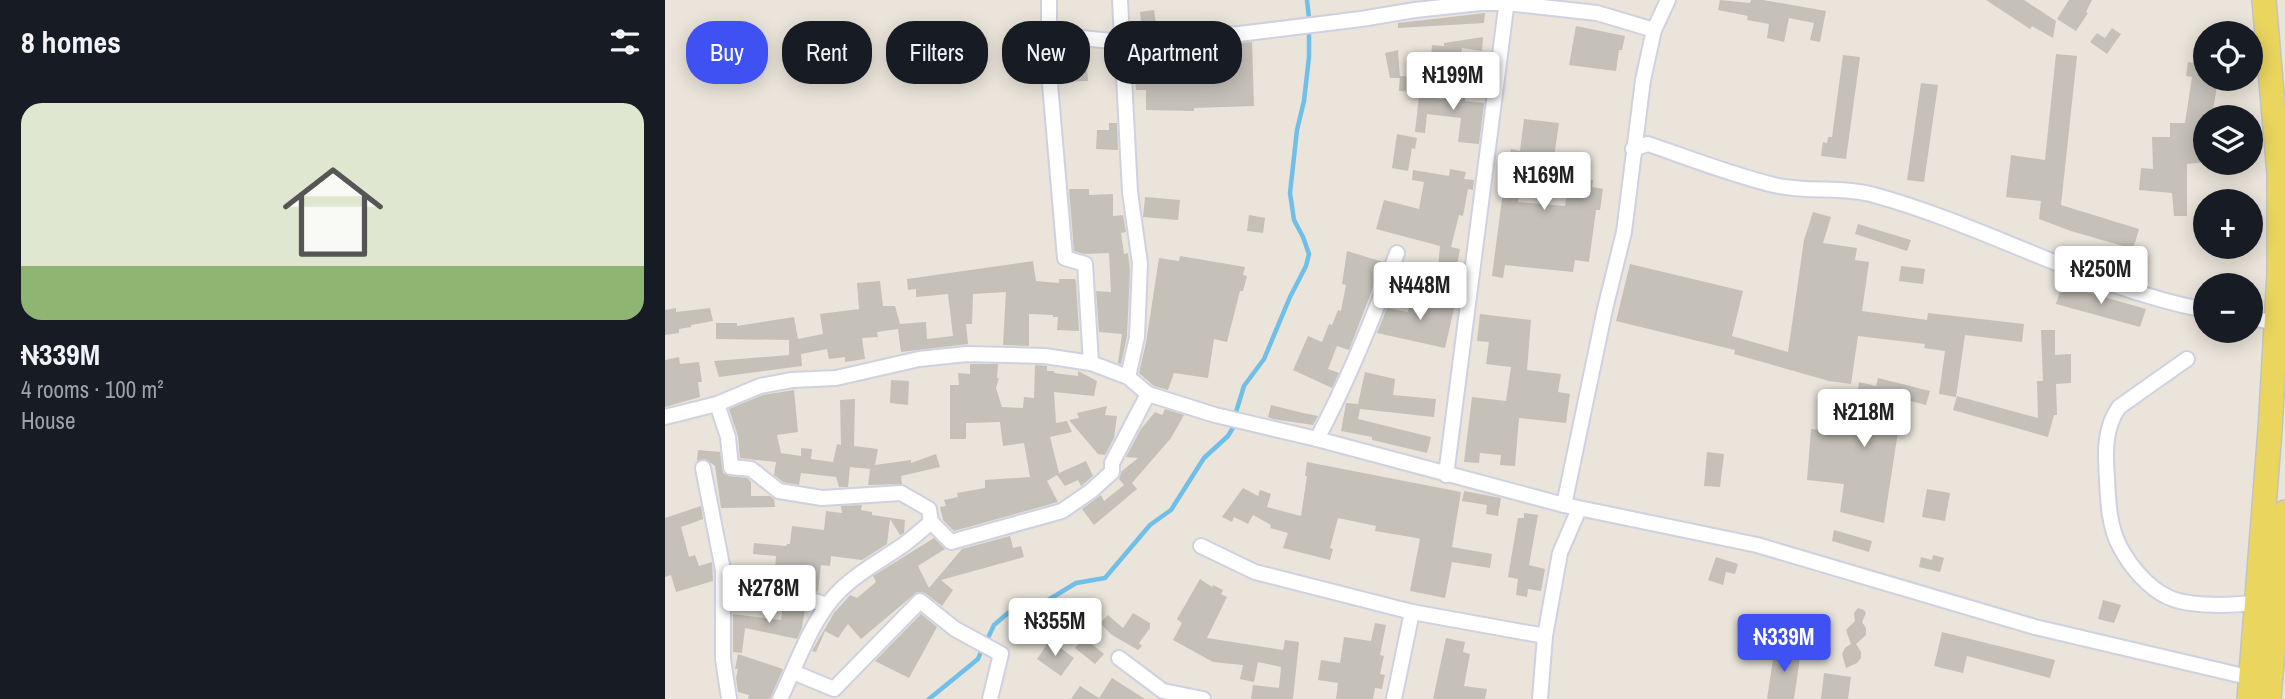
<!DOCTYPE html>
<html lang="en">
<head>
<meta charset="utf-8">
<style>
  body { margin:0; font-family:"Archivo Narrow",sans-serif; background:#20242c; color:#f1f3f6; height:100vh; display:flex; flex-direction:column; font-size:26px; white-space:nowrap }
  * { box-sizing:border-box; margin:0 }
  p { font-size:23px; color:#9ea1a6 }
  .icon { flex:none; width:38px; height:38px; fill:none; stroke:currentColor; stroke-width:2; stroke-linecap:round; stroke-linejoin:round }
  .map { position:relative; flex:1; overflow:hidden }
  .sheet { display:flex; flex-direction:column; background:#171b24; width:665px }
  .sheet>* { flex:none }
  .top-card { position:absolute; left:21px; top:21px; width:665px; height:63px; display:flex; gap:14px }
  .fabs { position:absolute; left:1528px; top:21px; display:grid; gap:14px }
  .fabs a { display:grid; place-items:center; width:70px; height:70px; border-radius:50%; background:#171b24; box-shadow:0 4px 18px #0003; font-size:35px }
  .price { position:absolute; translate:-50% -60px; padding:0 16px; border-radius:7px; background:#fff; color:#222; font-size:23px; line-height:46px; filter:drop-shadow(0 2px 4px #0008) }
  .price::after { content:''; position:absolute; left:50%; top:42px; width:21px; height:16px; margin-left:-10px; background:inherit; clip-path:polygon(0 0,100% 0,50% 100%) }
  .price.on { background:#3f51f2; color:#fff }
  ul { padding:0; list-style:none }
  li { display:grid; align-content:center; gap:14px; height:371px; padding:0 21px }
  li span { display:grid; place-items:center; height:217px; border-radius:21px; color:#555 }
  li>.icon { margin-inline-start:auto }
  span .icon { width:126px; height:126px; fill:#fffc; stroke-width:1 }
  li b { font-size:30px }
  h2 { display:flex; justify-content:space-between; align-items:center; height:84px; padding:0 21px; font-size:30px }
  .chip { padding:0 24px; border-radius:28px; background:#171b24; box-shadow:0 4px 18px #0003; font-size:24px; line-height:63px }
  .chip.on { background:#3f51f2; color:#fff }
  main { display:flex; flex:1; min-height:0 }
  .map>svg:first-child { display:block }
  .lines { fill:none; stroke-linecap:round; stroke-linejoin:round }
  .stream { stroke:#70bfe9; stroke-width:4.5 }
  .building { fill:#c5c1b9 }
  .minor-casing { stroke:#cfd1e0; stroke-width:18 }
  .primary-casing { stroke:#c3c3c3; stroke-width:26 }
  .minor { stroke:#fff; stroke-width:14 }
  .primary { stroke:#ead55e; stroke-width:23 }
</style>
</head>
<body>
<main>
<section class="sheet">
<h2>8 homes<svg class="icon" aria-label="filters" viewBox="0 0 24 24"><path d="M4 7h16M4 17h16"/><circle cx="9" cy="7" r="2"/><circle cx="15" cy="17" r="2"/></svg></h2>
<ul>
<li><span style="background:linear-gradient(#dfe7d0 75%,#8fb573 0)"><svg class="icon" aria-label="home" viewBox="0 0 24 24"><path d="M3 11l9-7 9 7M6 9v11h12V9"/></svg></span><div><b>₦339M</b><p>4 rooms · 100 m²</p><p>House</p></div></li>
</ul>
</section>
<div class="map">
<svg width="1620" height="699" viewBox="0 0 1620 699">
  <rect width="100%" height="100%" fill="#eae4da"/>
  <g class="lines">
    <!-- stream -->
    <g class="stream">
      <polyline points="642,0 644,18"/>
      <polyline points="571,412 579,386 599,359 625,297 641,266 644,254 638,237 629,220 625,193 632,130 639,101 644,57 644,30"/>
      <polyline points="321,642 329,625 343,613 370,608 411,583 440,578 485,525 506,510 539,458 563,436 569,426"/>
      <polyline points="264,699 313,659 317,649"/>
    </g>
  </g>
  <!-- building -->
  <g class="building">
    <polygon points="1055,0 1085,3 1086,0 1098,0 1161,11 1155,42 1145,40 1149,23 1124,18 1119,42 1102,38 1104,24 1082,20 1083,16 1053,10"/>
    <polygon points="1321,0 1359,0 1391,21 1388,38 1367,26 1365,29"/>
    <polygon points="1404,0 1427,0 1421,12 1423,13 1411,31 1392,19"/>
    <polygon points="489,10 492,30 477,31 475,12"/>
    <polygon points="820,13 819,23 733,28 733,23"/>
    <polygon points="911,26 960,36 957,50 954,50 951,71 904,65"/>
    <polygon points="1447,28 1456,34 1442,54 1425,42 1432,33 1440,38"/>
    <polygon points="818,37 817,51 797,48 795,62 766,59 767,45 789,47 779,46 779,43"/>
    <polygon points="587,42 589,106 529,108 529,111 481,110 481,90 471,90 470,78 470,61 476,61 476,50"/>
    <polygon points="733,50 735,78 725,78 720,53"/>
    <polygon points="421,51 423,81 395,82 394,52"/>
    <polygon points="1391,54 1412,56 1396,205 1474,229 1468,249 1406,231 1374,219 1376,201 1341,197 1346,155 1380,160"/>
    <polygon points="1178,55 1195,57 1181,159 1156,156 1158,142 1162,143 1163,137 1167,137"/>
    <polygon points="1523,62 1540,65 1540,79 1553,79 1547,117 1537,117 1540,162 1522,164 1522,216 1509,216 1507,193 1474,190 1476,168 1488,169 1487,137 1505,137 1505,123 1520,123 1527,77 1521,76"/>
    <polygon points="735,76 754,77 753,92 734,91"/>
    <polygon points="782,82 802,85 800,101 819,103 814,144 793,142 796,118 762,114 760,133 750,132 754,96 779,99"/>
    <polygon points="1256,83 1273,85 1259,182 1242,180"/>
    <polygon points="859,119 894,123 887,170 857,166 853,202 900,206 904,177 928,180 927,187 938,189 935,210 931,210 924,262 910,260 908,272 840,265 838,278 827,276 841,168 843,168 846,149 855,151"/>
    <polygon points="444,123 452,123 453,150 431,149 432,130 444,130"/>
    <polygon points="732,134 752,138 750,149 747,148 743,171 727,168"/>
    <polygon points="785,169 801,172 799,179 809,180 808,190 803,189 798,216 794,215 786,247 795,249 791,270 773,268 775,246 711,229 719,200 754,209 759,182 747,180 748,170 784,176"/>
    <polygon points="404,189 424,189 424,195 448,194 448,216 458,215 461,232 456,233 459,254 463,253 465,270 462,336 456,364 453,363 457,334 434,332 431,291 446,292 444,253 419,254 409,251"/>
    <polygon points="480,197 515,200 513,220 478,217"/>
    <polygon points="1148,212 1166,217 1158,243 1192,248 1190,260 1204,262 1197,311 1262,320 1263,313 1359,324 1357,342 1300,335 1291,397 1274,394 1280,351 1259,348 1260,344 1193,336 1186,384 1164,381 1069,354 1070,350 951,321 965,264 1078,291 1067,336 1123,352 1139,240"/>
    <polygon points="584,215 600,218 598,233 582,231"/>
    <polygon points="1193,224 1246,240 1242,251 1190,234"/>
    <polygon points="682,251 718,262 684,350 672,346 663,369 674,373 667,388 628,370 643,336 657,342 664,324 667,325 673,310 676,311 681,285 677,284"/>
    <polygon points="515,256 580,267 578,275 582,276 578,291 575,291 562,342 549,339 543,378 509,373 503,390 489,386 474,373 481,343 494,258 514,261"/>
    <polygon points="368,261 371,281 394,283 394,279 410,279 411,282 414,331 392,330 393,317 388,317 388,315 364,314 364,346 338,345 341,292 308,294 307,324 301,324 303,344 236,352 233,329 212,332 213,337 197,338 200,359 180,362 180,357 164,359 162,349 136,354 137,366 54,377 49,361 124,355 124,340 127,340 51,339 51,323 72,323 72,326 129,317 133,339 158,334 155,314 194,309 192,283 215,281 218,306 230,306 235,324 261,322 262,339 288,336 283,294 251,297 251,289 243,290 242,279"/>
    <polygon points="1236,266 1260,269 1258,284 1234,281"/>
    <polygon points="1397,285 1481,309 1475,327 1391,304"/>
    <polygon points="746,295 790,304 780,348 712,333 722,308 743,312"/>
    <polygon points="11,308 11,312 45,308 48,321 26,325 26,327 14,329 14,333 0,335 0,310"/>
    <polygon points="815,314 866,320 862,370 896,374 893,392 905,394 901,423 854,418 850,466 835,465 836,455 815,453 814,463 799,462 807,397 841,401 846,367 821,364 824,342 812,341"/>
    <polygon points="1376,330 1390,330 1390,355 1406,354 1406,383 1391,384 1392,415 1389,415 1383,437 1288,410 1292,396 1373,418 1372,381 1378,381"/>
    <polygon points="14,357 15,364 34,362 37,382 33,382 35,397 0,407 0,360"/>
    <polygon points="305,364 333,364 332,378 334,378 331,388 337,407 358,408 359,397 369,398 370,365 382,366 382,371 389,371 389,373 413,376 413,371 432,381 429,396 389,392 391,423 402,421 407,432 385,437 394,473 421,461 428,476 416,486 413,480 400,486 392,475 382,481 393,502 289,531 278,520 275,507 281,506 279,500 293,497 292,493 320,488 320,480 365,477 359,443 338,446 335,422 301,423 301,439 285,439 285,385 294,385 293,373 305,374"/>
    <polygon points="700,372 730,379 728,395 771,399 769,417 695,409 693,419 766,437 762,453 707,440 707,437 676,431 681,403 693,404"/>
    <polygon points="1213,378 1265,391 1261,405 1238,399 1219,523 1175,512 1179,484 1142,480 1146,429 1186,433 1194,382 1211,386"/>
    <polygon points="226,380 244,381 243,405 225,403"/>
    <polygon points="129,390 133,432 112,435 116,453 136,456 136,448 147,449 146,459 168,462 172,444 176,445 175,400 190,399 189,446 213,449 210,465 246,460 246,463 271,454 275,467 236,476 237,484 203,485 205,469 185,467 183,487 174,487 171,477 136,473 134,485 118,482 109,475 111,462 75,458 73,436 64,409 98,395"/>
    <polygon points="606,405 638,413 653,416 648,425 608,419 603,417"/>
    <polygon points="442,406 440,415 452,416 449,438 440,455 433,454 404,420 414,418 412,413"/>
    <polygon points="500,409 519,415 506,438 467,483 472,489 429,525 417,509 436,495 439,501 459,485 454,479 457,471 473,458 461,457 476,429 490,412 497,415"/>
    <polygon points="33,450 55,452 58,473 64,476 82,478 86,482 86,496 105,496 109,499 110,507 56,508 50,466 40,459 32,461"/>
    <polygon points="1042,452 1059,454 1055,487 1039,486"/>
    <polygon points="642,462 796,492 787,547 827,554 825,568 787,562 780,598 745,591 755,539 752,538 710,531 711,526 673,518 665,548 668,549 665,560 618,548 623,533 605,528 606,525 588,515 583,524 569,517 567,522 557,517 578,488 593,496 595,490 606,494 602,507 636,516 642,476 640,476"/>
    <polygon points="1262,489 1285,493 1280,521 1257,517"/>
    <polygon points="799,491 836,498 833,516 821,514 822,505 797,501"/>
    <polygon points="197,505 196,510 207,512 207,515 240,520 239,533 235,535 225,519 222,544 197,560 166,556 165,566 156,565 153,592 138,587 109,585 111,556 88,554 89,543 121,546 122,544 125,544 127,526 159,530 161,511 177,513 176,506"/>
    <polygon points="36,506 38,519 16,527 24,557 30,555 34,566 47,562 48,581 11,592 6,575 0,577 0,518"/>
    <polygon points="859,513 873,515 864,565 880,569 876,591 863,589 862,597 851,595 853,579 843,577 853,518 859,518"/>
    <polygon points="1169,530 1207,541 1204,552 1167,541"/>
    <polygon points="345,536 348,548 356,546 359,557 276,580 288,590 277,606 260,593 252,592 196,639 183,624 173,638 160,631 151,652 147,651 169,613 185,595 192,598 211,582 208,576 269,538 280,549 253,566 264,588 297,549"/>
    <polygon points="1268,555 1279,558 1275,572 1254,567 1256,557 1267,560"/>
    <polygon points="1051,557 1073,564 1070,574 1061,572 1058,585 1043,580"/>
    <polygon points="535,579 547,587 548,585 558,590 556,594 562,597 542,638 618,650 620,640 634,642 628,699 586,699 588,685 614,688 616,667 593,662 589,682 575,679 578,665 548,662 508,640 517,623 512,619"/>
    <polygon points="1438,600 1456,605 1449,623 1433,619"/>
    <polygon points="118,605 140,608 137,628 132,639 80,628 77,653 68,652 68,614 116,620"/>
    <polygon points="1193,608 1199,610 1201,613 1197,622 1201,628 1201,635 1191,644 1196,652 1196,658 1192,663 1181,668 1177,654 1180,648 1186,644 1181,630 1190,621 1189,613"/>
    <polygon points="468,613 485,623 485,628 474,643 477,646 473,650 447,635 435,623 443,615 458,628"/>
    <polygon points="256,614 272,627 244,678 210,661"/>
    <polygon points="710,623 721,625 715,655 719,656 715,674 720,675 717,689 710,688 708,699 671,699 673,683 653,680 656,660 675,663 679,637 706,641"/>
    <polygon points="1277,632 1390,660 1385,678 1302,656 1298,673 1269,666"/>
    <polygon points="419,638 439,654 430,664 410,648"/>
    <polygon points="781,638 800,642 798,652 805,654 799,686 822,689 820,699 768,699"/>
    <polygon points="385,640 409,658 396,676 372,659"/>
    <polygon points="1110,646 1136,650 1129,699 1102,699"/>
    <polygon points="73,654 118,669 105,699 83,699 84,695 73,692 71,678 73,669 70,669"/>
    <polygon points="1159,673 1186,677 1183,699 1156,699"/>
    <polygon points="447,678 480,699 406,699 415,686 434,698"/>
  </g>
  <g class="lines">
    <!-- minor casing -->
    <g class="minor-casing">
      <g id="minor">
        <polyline points="384,0 384,72 400,258 420,264 426,363"/>
        <polyline points="455,0 465,192 475,264 472,337 463,377"/>
        <polyline points="384,35 458,42 574,34 696,19 750,10 815,3 841,3 932,13 989,30"/>
        <path d="M968,149L983,144C1024,158 1067,175 1109,185C1142,193 1176,186 1209,195C1322,226 1425,288 1540,310"/>
        <polyline points="1586,318 1612,323"/>
        <path d="M1522,359L1454,407C1439,428 1440,454 1442,479C1443,501 1444,527 1455,547C1465,566 1483,588 1503,597C1523,607 1570,606 1593,602"/>
        <polyline points="52,404 63,437 66,467 86,469 114,491 157,498 236,493 264,509 266,522 286,542 397,511 426,491 447,472 447,463 483,394"/>
        <polyline points="0,417 52,404 95,386 127,380 171,378 254,359 302,354 380,356 426,363 463,377 483,394 550,415 652,439 899,505 1092,545 1370,627 1587,678"/>
        <path d="M652,439C684,379 709,317 732,253"/>
        <polyline points="38,468 58,570 58,659 64,699"/>
        <polyline points="781,475 842,0"/>
        <polyline points="899,505 940,309 959,232 978,80 989,30 1003,0"/>
        <polyline points="536,546 590,572 747,612 880,636"/>
        <polyline points="58,591 137,597 162,605"/>
        <polyline points="454,658 498,691 538,699"/>
        <polyline points="128,672 169,689 255,601 290,629 336,654 325,699"/>
        <path d="M115,699C130,668 141,635 161,607C181,578 213,563 241,543C250,536 258,529 266,522"/>
        <polyline points="729,699 747,612"/>
        <polyline points="875,699 880,636 895,553 914,509"/>
      </g>
    </g>
    <!-- primary casing -->
    <g class="primary-casing">
      <g id="primary">
        <polyline points="1584,699 1605,430 1614,274 1614,174 1599,0"/>
        <polyline points="1604,699 1620,512"/>
      </g>
    </g>
    <!-- minor -->
    <use href="#minor" class="minor"/>
    <!-- primary -->
    <use href="#primary" class="primary"/>
  </g>
</svg>
<div class="fabs">
<a><svg class="icon" aria-label="locate" viewBox="0 0 24 24"><circle cx="12" cy="12" r="6"/><path d="M12 2v4M12 18v4M2 12h4M18 12h4"/></svg></a>
<a><svg class="icon" aria-label="layers" viewBox="0 0 24 24"><path d="M12 4l9 5-9 5-9-5zM3 14l9 5 9-5"/></svg></a>
<a>+</a>
<a>−</a>
</div>
<b class="price" style="left:788px;top:112px">₦199M</b>
<b class="price" style="left:879px;top:212px">₦169M</b>
<b class="price" style="left:1436px;top:306px">₦250M</b>
<b class="price" style="left:755px;top:322px">₦448M</b>
<b class="price" style="left:1199px;top:449px">₦218M</b>
<b class="price" style="left:104px;top:625px">₦278M</b>
<b class="price" style="left:390px;top:658px">₦355M</b>
<b class="price on" style="left:1119px;top:674px">₦339M</b>
<div class="top-card">
<a class="chip on">Buy</a>
<a class="chip">Rent</a>
<a class="chip">Filters</a>
<a class="chip">New</a>
<a class="chip">Apartment</a>
</div>
</div>
</main>
</body>
</html>
